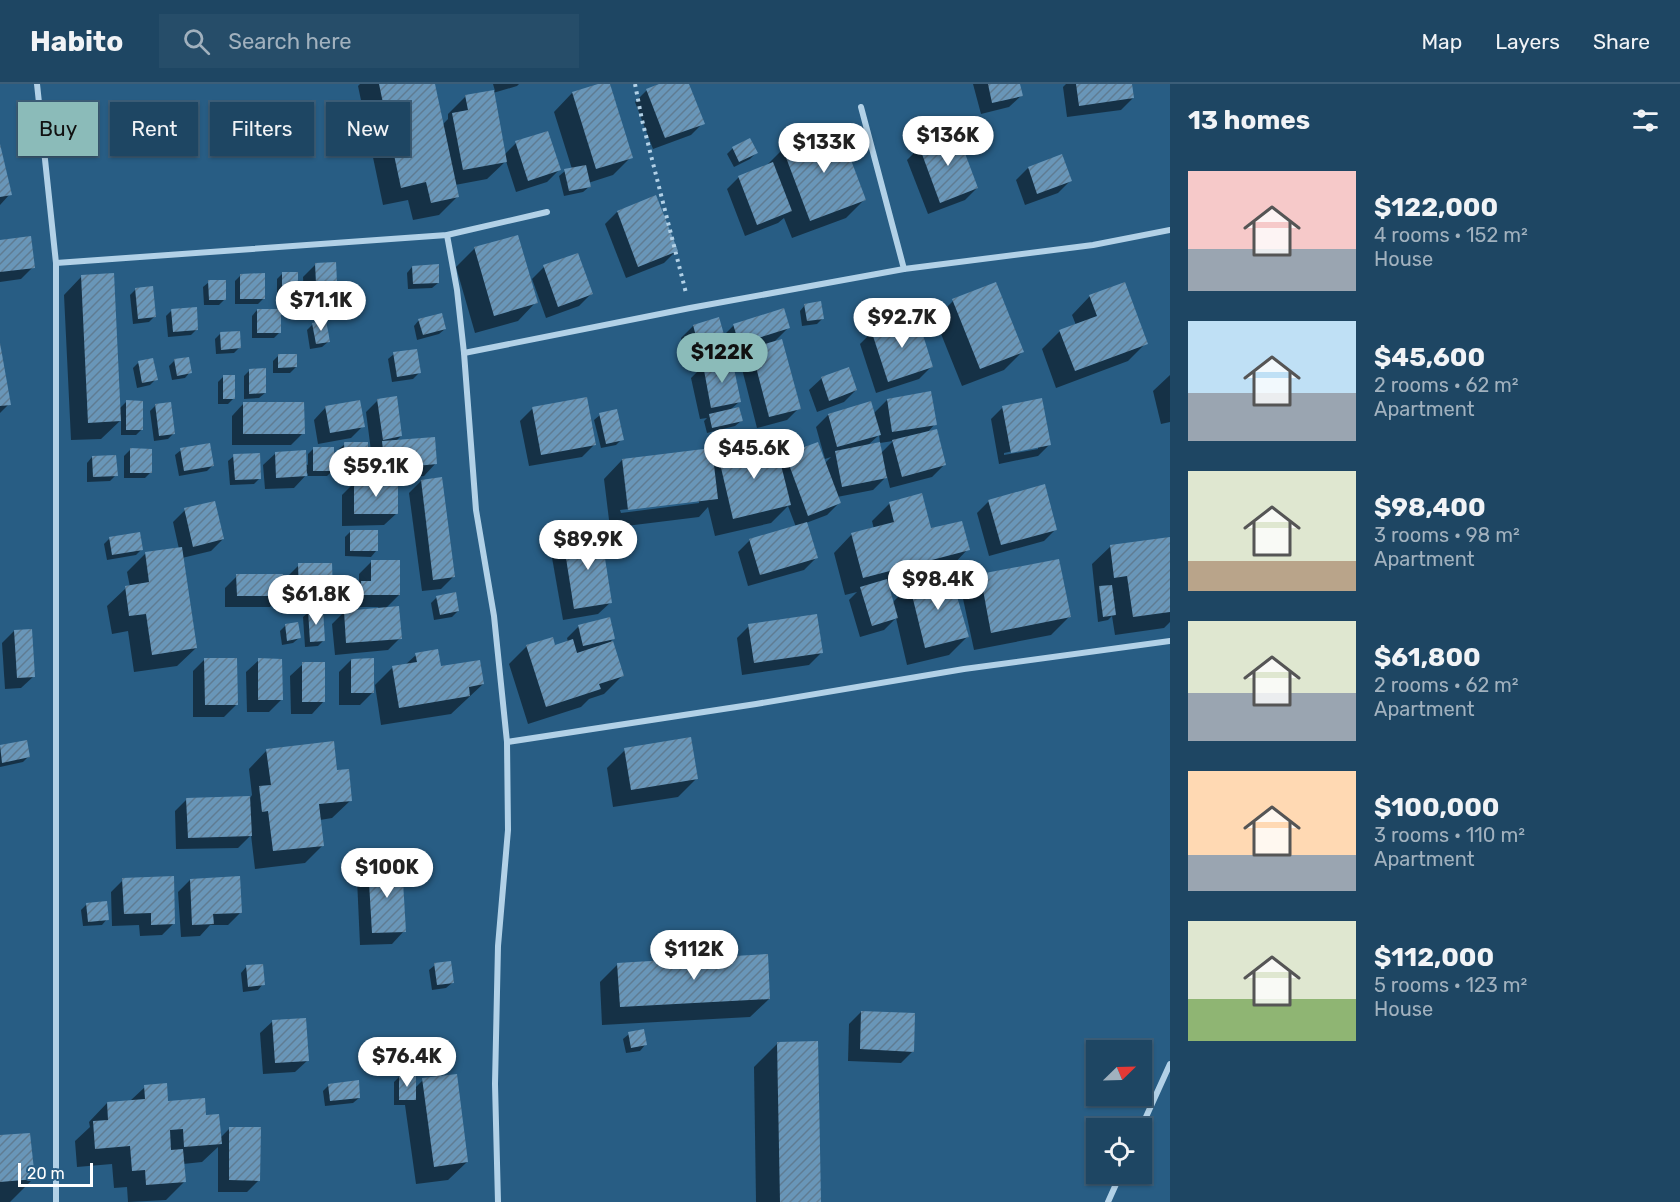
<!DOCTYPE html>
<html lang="en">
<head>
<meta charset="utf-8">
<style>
  body { margin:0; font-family:Rubik,sans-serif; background:#264d69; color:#f1f3f6; height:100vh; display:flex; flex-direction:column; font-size:22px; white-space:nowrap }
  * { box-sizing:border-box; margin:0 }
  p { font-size:20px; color:#a1b1be }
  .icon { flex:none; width:33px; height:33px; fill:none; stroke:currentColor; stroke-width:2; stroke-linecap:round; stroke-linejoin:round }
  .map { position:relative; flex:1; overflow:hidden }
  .panel { display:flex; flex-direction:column; background:#1e4663; width:510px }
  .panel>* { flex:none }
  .banner { position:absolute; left:18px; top:18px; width:570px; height:54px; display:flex; gap:12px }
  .needle { width:39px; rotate:67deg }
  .controls { position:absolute; left:1086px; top:956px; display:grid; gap:12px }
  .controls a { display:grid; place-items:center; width:66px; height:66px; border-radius:0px; background:#1e4663; box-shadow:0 2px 4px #0004,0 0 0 2px #3c5e78; font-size:30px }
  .scale { position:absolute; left:18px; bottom:15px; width:75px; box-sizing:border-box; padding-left:6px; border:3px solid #fff; border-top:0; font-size:16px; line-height:21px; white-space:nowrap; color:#fff; -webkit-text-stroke:4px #285d84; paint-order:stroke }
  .price { position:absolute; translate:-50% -51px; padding:0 14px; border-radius:21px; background:#fff; color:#222; font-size:20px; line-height:39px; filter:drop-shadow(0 2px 3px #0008) }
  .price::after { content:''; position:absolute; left:50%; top:36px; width:18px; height:14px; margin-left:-9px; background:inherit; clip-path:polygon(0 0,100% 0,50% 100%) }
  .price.current { background:#8bbbb9; color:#111 }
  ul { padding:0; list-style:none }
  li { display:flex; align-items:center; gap:18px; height:150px; padding:0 18px }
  li span { display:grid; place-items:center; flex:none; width:168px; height:120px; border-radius:0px; color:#555 }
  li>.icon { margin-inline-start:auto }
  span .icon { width:72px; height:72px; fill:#fffc; stroke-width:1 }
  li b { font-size:26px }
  h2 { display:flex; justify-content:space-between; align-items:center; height:72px; padding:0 18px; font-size:26px }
  .pill { padding:0 21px; border-radius:0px; background:#1e4663; box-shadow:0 2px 4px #0004,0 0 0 2px #3c5e78; font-size:21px; line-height:54px }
  .pill.current { background:#8bbbb9; color:#111 }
  header { display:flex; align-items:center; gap:36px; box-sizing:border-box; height:84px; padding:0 30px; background:#1e4663; border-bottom:2px solid #3c5e78 }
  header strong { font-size:28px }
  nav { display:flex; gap:33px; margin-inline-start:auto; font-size:21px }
  .search { width:420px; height:54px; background:#264d69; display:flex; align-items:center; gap:15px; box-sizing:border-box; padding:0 21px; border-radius:0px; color:#a1b1be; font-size:22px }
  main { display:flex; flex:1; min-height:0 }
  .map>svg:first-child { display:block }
  .shadow { fill:#0007; fill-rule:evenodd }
  .building { fill:url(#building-hatch) }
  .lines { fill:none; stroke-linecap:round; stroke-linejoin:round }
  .path { stroke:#b2d1e7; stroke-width:4; stroke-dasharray:3 4.5; stroke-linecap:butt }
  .street { stroke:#b2d1e7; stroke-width:6 }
</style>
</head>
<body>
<header>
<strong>Habito</strong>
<div class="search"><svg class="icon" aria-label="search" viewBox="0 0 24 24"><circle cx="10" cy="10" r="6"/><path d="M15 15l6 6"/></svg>Search here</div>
<nav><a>Map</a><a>Layers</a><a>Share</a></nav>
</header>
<main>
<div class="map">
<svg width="1170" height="1118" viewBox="0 0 1170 1118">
  <defs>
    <pattern id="building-hatch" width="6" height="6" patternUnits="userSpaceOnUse" patternTransform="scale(1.5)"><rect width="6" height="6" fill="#6996b8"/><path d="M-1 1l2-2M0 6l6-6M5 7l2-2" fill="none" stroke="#5f7c92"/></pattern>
  </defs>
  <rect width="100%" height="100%" fill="#285d84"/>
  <!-- shadow -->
  <g class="shadow">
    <polygon points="360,0 434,0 442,41 448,35 448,30 466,12 495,7 493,0 519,0 517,2 493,9 504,71 516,59 559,86 547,98 516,108 506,77 487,95 455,101 457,113 439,131 413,136 408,116 383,121 358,2"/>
    <polygon points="603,0 608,0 631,73 613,91 588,99 589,103 583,108 564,112 559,92 565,87 572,85 554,28 572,9"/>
    <polygon points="663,0 688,0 703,39 691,51 653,65 635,18 647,6"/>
    <polygon points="973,0 1019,0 1022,11 1009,23 981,30"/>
    <polygon points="1066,0 1131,0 1133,14 1121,26 1067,33 1063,3"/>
    <polygon points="956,50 977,104 965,116 928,130 907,76 919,64"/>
    <polygon points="807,60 849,76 864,116 846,134 792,154 784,134 778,139 745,152 727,105 739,93 765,83 783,65"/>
    <polygon points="0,62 10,110 0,121"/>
    <polygon points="733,64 756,69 750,75 734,83 727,70"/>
    <polygon points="1028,84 1070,97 1058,109 1025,121 1016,96"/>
    <polygon points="656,113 676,167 664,179 626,194 605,140 617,128"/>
    <polygon points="0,158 33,183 21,195 0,198"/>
    <polygon points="475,164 536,218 518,237 475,249 456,183"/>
    <polygon points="315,181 337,218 325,230 305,231 303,193"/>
    <polygon points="412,183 438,199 432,204 408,205 407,189"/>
    <polygon points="544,183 591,210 579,222 546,234 532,195"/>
    <polygon points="282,190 296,212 291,218 277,218 277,195"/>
    <polygon points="241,191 264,214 258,220 235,220 235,197"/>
    <polygon points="82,192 119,325 126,318 142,345 136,351 121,351 121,336 101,355 71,356 64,211"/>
    <polygon points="209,198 225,215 219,221 204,221 203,203"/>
    <polygon points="135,206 155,232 149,238 133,240 130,211"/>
    <polygon points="1090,212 1146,259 1128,277 1056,304 1042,265 1060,247 1076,241 1072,231"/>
    <polygon points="953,217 1022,268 1004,286 962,302 935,235"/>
    <polygon points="805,221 823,234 817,240 802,242 800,227"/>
    <polygon points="172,226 197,245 191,251 168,253 166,232"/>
    <polygon points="257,226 280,248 274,254 252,254 252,232"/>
    <polygon points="718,235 723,252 734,241 788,244 773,259 799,324 787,336 757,344 740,277 754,263 727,271 726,269 715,280 739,318 730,326 741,337 735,342 707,349 704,337 707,334 700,335 691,294 702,283 690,287 681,254 693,242"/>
    <polygon points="419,236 445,245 439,250 417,256 414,242"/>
    <polygon points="313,240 328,258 322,263 310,265 307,246"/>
    <polygon points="872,248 931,283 919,295 876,309 860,260"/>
    <polygon points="221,249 239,264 234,269 216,270 215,255"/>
    <polygon points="0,260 9,320 0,329"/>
    <polygon points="394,270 419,289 413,295 392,298 388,275"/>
    <polygon points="279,271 296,283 290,289 273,289 273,277"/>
    <polygon points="175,276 190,288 185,294 172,296 169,282"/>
    <polygon points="138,279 156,295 150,301 137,304 133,284"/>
    <polygon points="250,286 265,309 259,314 244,315 244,292"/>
    <polygon points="1170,291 1170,338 1161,340 1153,307"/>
    <polygon points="224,292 233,315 228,320 218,320 218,298"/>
    <polygon points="822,294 856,306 844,318 817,328 809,306"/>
    <polygon points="586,315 594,361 582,373 529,382 520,337 532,325"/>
    <polygon points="378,316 401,352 395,358 436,379 424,392 373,397 371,371 376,366 371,367 366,328"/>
    <path d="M887,316L935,340L926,350L944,381L932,393L890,404L887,392L873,406L837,413L839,419L827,431L806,439L816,474L804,486L748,502L738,468L750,456L796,443L788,422L771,439L715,452L708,423L699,433L610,444L604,395L622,376L712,378L718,372L779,379L786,372L824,380L831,373L825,375L816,343L828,331L873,330ZM879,351L880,359L893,357L880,370L867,362ZM699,416V419L621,429L620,426Z"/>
    <polygon points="244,319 303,349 291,361 232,361 232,332"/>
    <polygon points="156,321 174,349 168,355 154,357 150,327"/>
    <polygon points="326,323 363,342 351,354 318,360 314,336"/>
    <path d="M1003,323L1050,360L1038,372L999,380L991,335ZM1038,362V365L1004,371V369Z"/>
    <polygon points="600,331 622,355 616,361 601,364 594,336"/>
    <polygon points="345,360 367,385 361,391 340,391 339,365"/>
    <polygon points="314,364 333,386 327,392 308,392 308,389 294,404 265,405 263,381 276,369 308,381 308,370"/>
    <polygon points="130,366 151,388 145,394 124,394 124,372"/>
    <polygon points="181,366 213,381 207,387 179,392 175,371"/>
    <polygon points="234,372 260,394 254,400 230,401 228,377"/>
    <polygon points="92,373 116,391 110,397 87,398 87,379"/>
    <polygon points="421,397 453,493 441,505 422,507 409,409"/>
    <polygon points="354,399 397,429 384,441 342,442 342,411"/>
    <polygon points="989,417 1056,445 1044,457 989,472 977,429"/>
    <polygon points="890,419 930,446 968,465 950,484 886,500 892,519 910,501 967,553 949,571 907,581 896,534 884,546 860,553 849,516 857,508 845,511 834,469 852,450 874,445 872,437"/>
    <polygon points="185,426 223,455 211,467 182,474 196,564 177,582 134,588 128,547 112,550 107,522 126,504 130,503 127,488 145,470 179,465 173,438"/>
    <polygon points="350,448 376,467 371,473 345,472 345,453"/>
    <polygon points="110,454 141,466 136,471 107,476 104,460"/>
    <polygon points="1170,454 1170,538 1164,544 1115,551 1112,532 1108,536 1098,538 1092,480 1111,462"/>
    <polygon points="564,456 611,518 598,530 563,536 551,468"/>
    <polygon points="371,478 399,511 385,525 400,554 388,566 335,571 332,540 344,528 379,525 378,523 350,523 350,511 359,502 359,490"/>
    <polygon points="299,481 331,511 319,523 287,523 287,493"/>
    <polygon points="237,492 282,511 270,523 225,523 225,504"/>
    <polygon points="981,492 1069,533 1051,551 974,566 962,510"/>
    <polygon points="437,513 458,527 452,533 434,536 431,519"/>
    <polygon points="309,528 324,556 318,562 305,563 303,533"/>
    <polygon points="285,542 299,554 293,559 282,561 280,547"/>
    <polygon points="579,542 613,555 611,557 622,592 604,610 589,615 581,623 528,640 509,580 527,562 555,563 568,558 567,554"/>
    <polygon points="749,542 821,569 809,581 742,591 737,554"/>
    <polygon points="14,547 34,592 21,604 5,605 2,559"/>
    <polygon points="416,571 440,584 483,600 451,630 381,641 375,601 393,583 405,581"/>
    <polygon points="205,575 236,621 224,633 193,633 193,587"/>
    <polygon points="259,576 281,616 269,628 247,628 246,588"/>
    <polygon points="351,576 372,609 360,621 339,621 339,588"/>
    <polygon points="303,580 324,617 312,630 291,630 290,592"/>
    <polygon points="26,658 29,672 23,678 0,683 0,663"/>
    <polygon points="267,666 336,688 351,716 332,734 320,736 323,761 305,779 255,785 251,751 238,764 176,765 175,727 187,715 250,714 252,711 249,685"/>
    <polygon points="625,666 697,694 678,713 613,723 607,684"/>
    <polygon points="369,783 404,847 392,860 360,861 357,795"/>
    <polygon points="123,796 174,839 162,851 140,852 139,841 112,842 111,808"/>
    <polygon points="190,796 240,829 228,841 210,841 200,852 181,853 178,808"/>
    <polygon points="87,820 107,835 102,841 83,842 81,826"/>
    <polygon points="618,880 769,915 750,933 602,941 600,898"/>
    <polygon points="435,881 452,899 446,904 432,906 429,886"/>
    <polygon points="246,883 263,900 258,906 243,908 241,889"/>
    <polygon points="861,928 913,967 901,979 848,977 849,940"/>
    <polygon points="273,937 308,976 295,988 263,990 260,949"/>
    <polygon points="629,950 645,961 640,967 626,969 623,955"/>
    <polygon points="778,959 819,1118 756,1118 754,983"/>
    <polygon points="399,993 415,1004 423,996 467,1078 448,1096 416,1100 405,1021 394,1021 394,998"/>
    <polygon points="329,1001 359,1014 353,1019 325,1022 323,1007"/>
    <polygon points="145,1003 166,1019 204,1033 220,1054 230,1044 259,1096 247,1108 218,1108 218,1063 202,1078 183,1080 184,1098 166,1116 128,1118 127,1103 114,1104 112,1080 77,1083 75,1057 90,1043 89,1038 107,1019 130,1017"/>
    <polygon points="0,1053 33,1095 10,1118 0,1118"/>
  </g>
  <!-- building -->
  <g class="building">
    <polygon points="379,0 435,0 459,113 431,119 426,98 401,104"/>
    <polygon points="598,0 610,0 633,74 596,85 572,8"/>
    <polygon points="659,0 689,0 705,40 665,54 646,5"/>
    <polygon points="988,0 1020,0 1023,12 992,19"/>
    <polygon points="1076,0 1132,0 1134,14 1079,22"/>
    <polygon points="494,6 507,78 463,86 452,29 468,26 465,11"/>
    <polygon points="842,45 853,75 851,76 866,116 810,137 782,63 806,54 807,58"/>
    <polygon points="548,47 561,86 528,97 515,57"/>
    <polygon points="957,48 978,104 940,119 919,62"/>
    <polygon points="750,54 758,69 739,78 732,63"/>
    <polygon points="0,60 12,111 0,113"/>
    <polygon points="1062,70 1072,97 1037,110 1028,83"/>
    <polygon points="773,78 792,127 757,141 738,92"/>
    <polygon points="586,81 591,103 569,107 564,85"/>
    <polygon points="656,111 678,167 638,183 617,127"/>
    <polygon points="518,151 538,219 494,232 474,163"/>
    <polygon points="31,152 35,184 0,188 0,156"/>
    <polygon points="578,169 593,210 558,223 543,181"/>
    <polygon points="336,178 338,219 317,220 315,179"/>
    <polygon points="439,180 439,199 413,200 412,182"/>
    <rect x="282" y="188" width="16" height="25"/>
    <polygon points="114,189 121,337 88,339 81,191"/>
    <polygon points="265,189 265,215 240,215 240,190"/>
    <polygon points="208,196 226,196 226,216 209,216"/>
    <polygon points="996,198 1024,268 980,285 952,215"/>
    <polygon points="1125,198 1148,260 1075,287 1059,246 1097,232 1089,211"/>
    <polygon points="153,202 156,233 138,235 135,204"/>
    <polygon points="821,217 824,235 807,237 804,220"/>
    <polygon points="197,223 198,246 173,248 171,225"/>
    <polygon points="784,224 790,244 739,260 733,240"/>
    <rect x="257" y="225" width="24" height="24"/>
    <polygon points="442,229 446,245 423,251 418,235"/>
    <polygon points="917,232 933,283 888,298 871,246"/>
    <polygon points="719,233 729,268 702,275 693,241"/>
    <polygon points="326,236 330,258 316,260 312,239"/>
    <polygon points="240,247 241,264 221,266 220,248"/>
    <polygon points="782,255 801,325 769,333 751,264"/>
    <polygon points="0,259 11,321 0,322"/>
    <polygon points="417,265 421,289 397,293 393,268"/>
    <polygon points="278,270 297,270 297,283 278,284"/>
    <polygon points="189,273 192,289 177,292 174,275"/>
    <polygon points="153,274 158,296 142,299 138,277"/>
    <polygon points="732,275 741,318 711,324 703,281"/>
    <polygon points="849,283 857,306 829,317 821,293"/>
    <polygon points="266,284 266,309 249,310 249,285"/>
    <rect x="223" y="291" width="12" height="24"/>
    <polygon points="931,307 937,341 892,348 887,315"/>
    <polygon points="397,312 402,352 383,356 377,315"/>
    <polygon points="587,313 596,361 541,371 532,323"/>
    <polygon points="1042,314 1051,361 1011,369 1002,322"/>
    <polygon points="126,316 143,317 143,346 126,346"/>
    <polygon points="360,316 365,343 330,349 325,322"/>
    <polygon points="871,317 881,351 837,363 828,330"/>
    <polygon points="171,318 175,350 159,352 155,320"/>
    <polygon points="243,318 304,318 305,350 243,350"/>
    <polygon points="739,323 743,337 712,344 709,330"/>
    <polygon points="617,325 624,356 606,360 599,329"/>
    <polygon points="937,345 946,381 902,393 892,356"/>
    <polygon points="435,353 437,380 385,385 382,357"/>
    <polygon points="775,357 791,421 733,435 718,371"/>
    <polygon points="344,358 368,358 368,386 345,386"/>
    <polygon points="818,358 841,419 808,432 785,370"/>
    <polygon points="880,358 887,394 842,403 835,367"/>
    <polygon points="210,359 214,382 184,387 180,364"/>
    <rect x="313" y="363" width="21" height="24"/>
    <polygon points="130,364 152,365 152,389 130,389"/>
    <polygon points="712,364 718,415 628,426 622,375"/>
    <polygon points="306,366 307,392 276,394 275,368"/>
    <polygon points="260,369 261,395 235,396 233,370"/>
    <polygon points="116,371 118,392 93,393 92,372"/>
    <polygon points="442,393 455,493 433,496 421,396"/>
    <polygon points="398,397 398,430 354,430 354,398"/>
    <polygon points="1045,400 1057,446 1001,461 988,416"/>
    <polygon points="922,409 931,444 962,437 970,466 863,494 851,449 894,438 889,418"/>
    <polygon points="215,417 224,455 193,463 184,424"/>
    <polygon points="807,438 818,474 760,491 749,455"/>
    <rect x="350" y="446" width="28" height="21"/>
    <polygon points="140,448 143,466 112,471 109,453"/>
    <polygon points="601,449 612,519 574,525 563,455"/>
    <polygon points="1170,453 1170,528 1133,533 1127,492 1114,494 1110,461"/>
    <polygon points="182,463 197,564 152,571 146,530 129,532 125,502 149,498 145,468"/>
    <polygon points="1059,475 1071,533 991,549 980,490"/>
    <polygon points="371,476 400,476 400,511 362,511 361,497 371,497"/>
    <polygon points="298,479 332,479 333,511 299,512"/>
    <polygon points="950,489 969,553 925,564 909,499"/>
    <polygon points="236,490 283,490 283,512 237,512"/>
    <polygon points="887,495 898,534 872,542 860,503"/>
    <polygon points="1112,501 1116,531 1103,533 1099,502"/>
    <polygon points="456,508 459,527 440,531 436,512"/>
    <polygon points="399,522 402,555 346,559 344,527"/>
    <polygon points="323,525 325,557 310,558 308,526"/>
    <polygon points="817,530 823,569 754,579 748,540"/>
    <polygon points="610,533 615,555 583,562 578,541"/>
    <polygon points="298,538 301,554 287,557 285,540"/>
    <polygon points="32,545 35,593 17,594 14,546"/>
    <polygon points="553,553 555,561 573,555 577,569 613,557 624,592 599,600 601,605 546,623 526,561"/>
    <polygon points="438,565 441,582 480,576 484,600 469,603 470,612 399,624 392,582 417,578 415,569"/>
    <polygon points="204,574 237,574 238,621 205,621"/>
    <polygon points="258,574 282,575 283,616 258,616"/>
    <polygon points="374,574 374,609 351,609 351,575"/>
    <rect x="302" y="578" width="23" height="40"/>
    <polygon points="691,653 698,695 631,706 624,664"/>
    <polygon points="27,656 30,673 2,679 0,661"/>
    <polygon points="334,657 337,686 349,685 352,717 319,720 324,762 273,767 268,727 262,728 259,702 271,701 266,665"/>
    <polygon points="250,712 252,752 188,754 186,714"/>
    <polygon points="402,780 406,848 372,849 368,782"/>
    <polygon points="174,792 175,840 151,841 151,829 124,830 122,794"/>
    <polygon points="240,792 242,829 213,830 214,840 192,841 190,795"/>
    <polygon points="107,817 109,836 88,838 86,819"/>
    <polygon points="768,870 770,915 620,923 617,879"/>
    <polygon points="451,877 454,899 437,901 434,879"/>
    <polygon points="263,880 265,901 248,903 246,881"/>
    <polygon points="861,927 915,929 914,968 860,965"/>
    <polygon points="306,934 309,977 275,979 272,936"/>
    <polygon points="644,945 647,961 631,964 628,948"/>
    <polygon points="818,957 821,1118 780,1118 777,958"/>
    <polygon points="457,990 468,1078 434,1083 422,994"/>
    <rect x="399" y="991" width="17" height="25"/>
    <polygon points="359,996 360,1014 330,1017 328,1000"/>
    <polygon points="167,999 168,1017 205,1014 206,1031 219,1030 222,1060 184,1063 183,1045 170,1046 171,1066 183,1065 186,1098 146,1101 145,1086 132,1087 130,1062 95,1065 93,1037 108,1036 107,1018 145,1015 144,1001"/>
    <polygon points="229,1043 261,1043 260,1097 229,1096"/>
    <polygon points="30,1049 35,1095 0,1098 0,1051"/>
  </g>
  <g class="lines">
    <!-- path -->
    <polyline class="path" points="635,0 642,36 686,209"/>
    <!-- street -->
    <g class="street">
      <polyline points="37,0 56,179 56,1118"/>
      <polyline points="861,23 904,185"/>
      <polyline points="447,151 457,206 464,269 476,426 494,532 507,658 508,746 498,862 495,1000 498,1118"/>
      <polyline points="56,179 447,151 547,128"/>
      <polyline points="464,269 690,224 904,185 1093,161 1170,146"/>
      <polyline points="507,658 756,620 964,585 1170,557"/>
      <polyline points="1141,1044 1170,980"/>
      <polyline points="1108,1118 1121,1089"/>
    </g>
  </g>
</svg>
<div class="controls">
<a><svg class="needle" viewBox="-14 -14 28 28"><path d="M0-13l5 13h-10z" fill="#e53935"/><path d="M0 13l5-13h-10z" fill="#a1b1be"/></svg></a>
<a><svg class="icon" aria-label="locate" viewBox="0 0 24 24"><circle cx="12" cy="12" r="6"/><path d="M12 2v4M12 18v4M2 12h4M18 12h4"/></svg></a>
</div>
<div class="scale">20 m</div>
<b class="price" style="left:948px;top:83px">$136K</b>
<b class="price" style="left:824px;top:90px">$133K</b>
<b class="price" style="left:321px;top:248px">$71.1K</b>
<b class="price" style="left:902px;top:265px">$92.7K</b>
<b class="price current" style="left:722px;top:300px">$122K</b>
<b class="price" style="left:754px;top:396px">$45.6K</b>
<b class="price" style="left:376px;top:414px">$59.1K</b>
<b class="price" style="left:588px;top:487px">$89.9K</b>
<b class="price" style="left:938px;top:527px">$98.4K</b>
<b class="price" style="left:316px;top:542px">$61.8K</b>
<b class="price" style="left:387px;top:815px">$100K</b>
<b class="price" style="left:694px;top:897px">$112K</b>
<b class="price" style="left:407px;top:1004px">$76.4K</b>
<div class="banner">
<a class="pill current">Buy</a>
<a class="pill">Rent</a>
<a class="pill">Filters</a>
<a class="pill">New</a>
</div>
</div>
<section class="panel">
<h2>13 homes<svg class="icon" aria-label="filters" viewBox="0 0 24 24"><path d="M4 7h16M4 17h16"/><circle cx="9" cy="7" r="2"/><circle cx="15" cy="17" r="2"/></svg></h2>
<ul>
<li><span style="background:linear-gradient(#f6c9c9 65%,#9aa5b1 0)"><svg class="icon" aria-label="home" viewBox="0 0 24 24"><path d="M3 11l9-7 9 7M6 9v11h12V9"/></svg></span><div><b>$122,000</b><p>4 rooms · 152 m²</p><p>House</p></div></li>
<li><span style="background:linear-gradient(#bfe0f5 60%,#9aa5b1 0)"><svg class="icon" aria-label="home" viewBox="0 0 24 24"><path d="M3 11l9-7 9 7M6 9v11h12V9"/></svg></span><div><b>$45,600</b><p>2 rooms · 62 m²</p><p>Apartment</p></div></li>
<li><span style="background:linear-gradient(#dfe7d0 75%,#b9a48a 0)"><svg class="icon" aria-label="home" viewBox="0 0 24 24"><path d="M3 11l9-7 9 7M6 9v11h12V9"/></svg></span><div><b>$98,400</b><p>3 rooms · 98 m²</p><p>Apartment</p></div></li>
<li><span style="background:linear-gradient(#dfe7d0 60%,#9aa5b1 0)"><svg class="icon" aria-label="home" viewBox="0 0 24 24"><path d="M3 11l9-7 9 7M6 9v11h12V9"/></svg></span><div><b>$61,800</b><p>2 rooms · 62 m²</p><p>Apartment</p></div></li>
<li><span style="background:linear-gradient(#ffd9b3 70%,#9aa5b1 0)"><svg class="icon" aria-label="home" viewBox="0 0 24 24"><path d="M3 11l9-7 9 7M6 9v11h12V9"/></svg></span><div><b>$100,000</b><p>3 rooms · 110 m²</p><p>Apartment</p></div></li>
<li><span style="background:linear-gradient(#dfe7d0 65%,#8fb573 0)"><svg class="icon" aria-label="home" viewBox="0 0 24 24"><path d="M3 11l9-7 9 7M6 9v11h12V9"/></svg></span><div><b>$112,000</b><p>5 rooms · 123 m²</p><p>House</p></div></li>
</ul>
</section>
</main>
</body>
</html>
